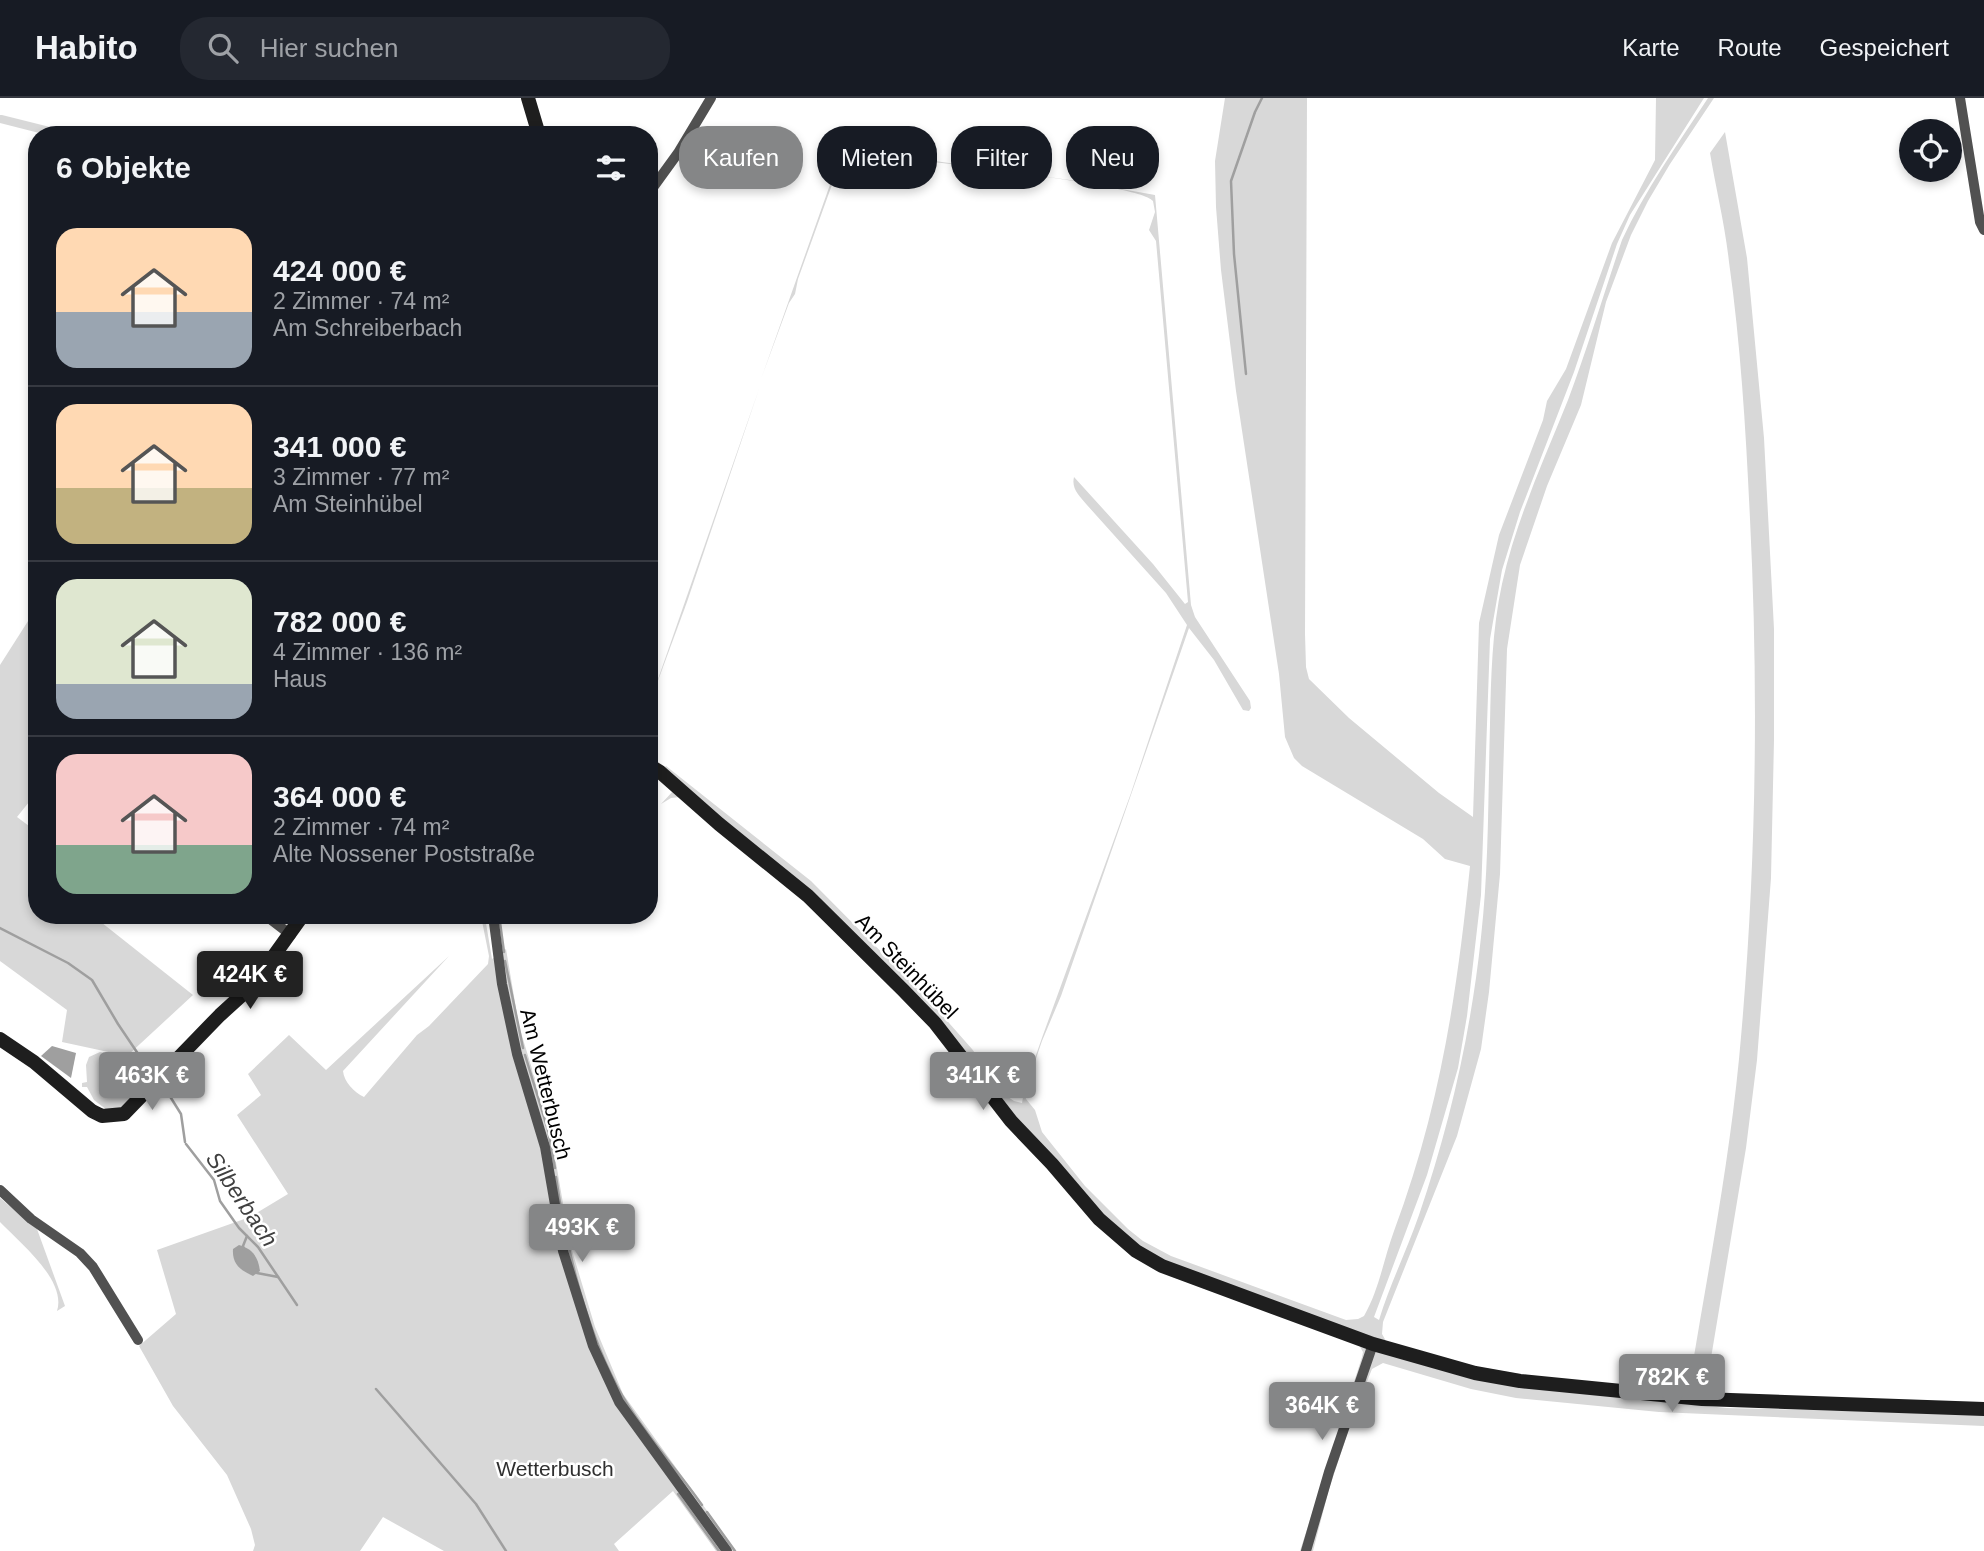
<!DOCTYPE html>
<html lang="de">
<head>
<meta charset="utf-8">
<style>
  body { margin:0; font-family:Helvetica,sans-serif; background:#242831; color:#f1f3f6; height:100vh; display:flex; flex-direction:column; font-size:26px; white-space:nowrap }
  * { box-sizing:border-box; margin:0 }
  p { font-size:23px; color:#9ea1a6 }
  .icon { flex:none; width:38px; height:38px; fill:none; stroke:currentColor; stroke-width:2; stroke-linecap:round; stroke-linejoin:round }
  .map { position:relative; flex:1; overflow:hidden }
  .panel { position:absolute; left:28px; top:28px; width:630px; height:798px; display:flex; flex-direction:column; background:#171b24; border-radius:28px; box-shadow:0 4px 10px #0003 }
  .panel>* { flex:none }
  .guide { position:absolute; left:679px; top:28px; width:665px; height:63px; display:flex; gap:14px }
  .fabs { position:absolute; left:1899px; top:21px; display:grid; gap:14px }
  .fabs a { display:grid; place-items:center; width:63px; height:63px; border-radius:50%; background:#171b24; box-shadow:0 4px 10px #0003; font-size:35px }
  .price { position:absolute; translate:-50% -60px; padding:0 16px; border-radius:7px; background:#858687; color:#fff; font-size:23px; line-height:46px; filter:drop-shadow(0 2px 4px #0008) }
  .price::after { content:''; position:absolute; left:50%; top:42px; width:21px; height:16px; margin-left:-10px; background:inherit; clip-path:polygon(0 0,100% 0,50% 100%) }
  .price.current { background:#222; color:#fff }
  ul { padding:0; list-style:none }
  li { display:flex; align-items:center; gap:21px; height:175px; padding:0 28px }
  li+li { border-top:2px solid #363941 }
  li span { display:grid; place-items:center; flex:none; width:196px; height:140px; border-radius:21px; color:#555 }
  li>.icon { margin-inline-start:auto }
  span .icon { width:84px; height:84px; fill:#fffc; stroke-width:1 }
  li b { font-size:30px }
  h2 { display:flex; justify-content:space-between; align-items:center; height:84px; padding:0 28px; font-size:30px }
  .tag { padding:0 24px; border-radius:28px; background:#171b24; box-shadow:0 4px 10px #0003; font-size:24px; line-height:63px }
  .tag.current { background:#858687; color:#fff }
  header { display:flex; align-items:center; gap:42px; box-sizing:border-box; height:98px; padding:0 35px; background:#171b24; border-bottom:2px solid #363941 }
  header strong { font-size:33px }
  nav { display:flex; gap:38px; margin-inline-start:auto; font-size:24px }
  .search { width:490px; height:63px; background:#242831; display:flex; align-items:center; gap:18px; box-sizing:border-box; padding:0 24px; border-radius:28px; color:#9ea1a6; font-size:26px }
  .map>svg:first-child { display:block }
  .green { fill:#d8d8d8 }
  .water { fill:#9f9f9f }
  .lines { fill:none; stroke-linecap:round; stroke-linejoin:round }
  .stream { stroke:#9f9f9f; stroke-width:2.5 }
  .street { stroke:#515151; stroke-width:10 }
  .secondary { stroke:#1e1e1e; stroke-width:14 }
  .labels { text-anchor:middle; dominant-baseline:central; stroke-width:5; stroke-linejoin:round; paint-order:stroke }
  .street-label { font-size:21px; fill:#000; stroke:#fff }
  .park-label { font-size:21px; fill:#2f2f2f; stroke:#fff }
  .water-label { font-size:23px; font-style:italic; fill:#404040; stroke:#fff }
</style>
</head>
<body>
<header>
<strong>Habito</strong>
<div class="search"><svg class="icon" aria-label="search" viewBox="0 0 24 24"><circle cx="10" cy="10" r="6"/><path d="M15 15l6 6"/></svg>Hier suchen</div>
<nav><a>Karte</a><a>Route</a><a>Gespeichert</a></nav>
</header>
<div class="map">
<svg width="1984" height="1453" viewBox="0 0 1984 1453">
  <rect width="100%" height="100%" fill="#fff"/>
  <!-- green -->
  <g class="green">
    <path d="M1225,0H1307L1305,536L1306,569L1309,581L1349,620L1439,695L1473,719L1479,525L1499,437L1543,322L1547,303L1566,271L1612,145L1655,62L1656,0H1704L1630,117L1617,146L1574,274L1520,414L1502,472L1490,541L1481,797L1467,918L1458,970L1427,1077L1374,1219L1379,1222C1390,1186 1407,1152 1419,1117C1450,1026 1471,934 1481,839C1489,768 1488,697 1490,626C1491,579 1492,532 1502,486C1516,422 1544,362 1568,302C1588,249 1604,195 1622,142C1645,92 1678,46 1708,0H1714L1670,66L1648,103L1631,137L1606,204L1581,307L1547,388L1520,467L1507,551L1500,776L1489,894L1481,951L1457,1038L1383,1224L1382,1236L1386,1243L1467,1267L1520,1276L1647,1292L1900,1303L1984,1304V1307L1656,1295L1654,1303L1727,1310L1984,1316V1328L1659,1314L1516,1300L1471,1291L1383,1265L1372,1271L1354,1316L1329,1391L1313,1453H1300L1362,1259L1363,1254L1359,1247L1170,1178L1131,1158L1086,1116L940,937L820,816L680,699L671,700L661,706L674,692L658,677L666,668L811,783L927,900L972,951L1008,999L1014,1003L1022,1005L1025,988L1043,937L1131,695L1187,527L1166,495L1087,407C1080,398 1071,391 1074,379L1153,466L1185,506L1188,504L1156,143L1149,132L1155,114L1153,103C1140,85 913,64 873,55L853,53L842,59L798,181L795,196L789,205L761,281L843,50L1077,83L1155,97L1191,507L1195,519L1250,603L1251,610L1249,613L1243,612L1214,562L1189,530L1061,898L1042,943L1025,993L1026,1001L1035,1012L1042,1034L1085,1088L1128,1131L1143,1143L1171,1158L1346,1222L1358,1221L1364,1218C1379,1192 1384,1160 1394,1133C1440,1010 1457,896 1470,768L1445,761L1423,741L1302,668L1294,660L1285,639L1279,576L1236,293L1221,172L1216,109L1215,63Z"/>
    <polygon points="0,17 2,17 82,37 47,37 0,25"/>
    <path d="M1725,34L1747,160L1764,340L1774,531V642L1771,780L1757,962L1746,1050L1709,1272L1692,1270C1709,1168 1729,1064 1739,961C1756,781 1759,601 1750,421C1746,335 1741,249 1729,164C1725,127 1716,91 1710,55Z"/>
    <polygon points="759,291 687,504 649,607"/>
    <polygon points="37,509 37,694 17,719 37,734 37,817 92,817 193,897 127,958 62,944 67,912 0,863 0,567"/>
    <path d="M485,819L492,861L506,851L519,928L550,1030L570,1146L595,1229L623,1296L736,1453H716L673,1393L614,1446L619,1453H444L383,1419L360,1453H253L255,1447L251,1431L227,1377L173,1308L139,1248L176,1216L157,1152L250,1119L288,1096L237,1017L261,997L248,976L289,937L326,972L449,858L343,973C344,984 354,994 364,999L417,937L429,928L488,866L489,858L482,823Z"/>
    <path d="M100,954C128,959 145,959 141,994L121,1010L107,1012L94,1002L87,989H82V985L87,984L86,967L89,959Z"/>
    <path d="M0,1100L37,1131L65,1208L57,1213C67,1182 19,1144 0,1124Z"/>
  </g>
  <!-- water -->
  <g class="water">
    <polygon points="52,948 76,955 71,980 41,958"/>
    <path d="M239,1147C253,1151 258,1159 260,1173L253,1178C240,1172 232,1166 233,1151Z"/>
  </g>
  <g class="lines">
    <!-- stream -->
    <g class="stream">
      <polyline points="1246,276 1234,156 1231,83 1255,14 1262,0"/>
      <polyline points="499,817 504,854"/>
      <polyline points="0,830 68,865 92,882 118,926 153,978"/>
      <polyline points="505,863 523,950"/>
      <polyline points="525,957 548,1032 555,1070"/>
      <polyline points="161,984 181,1016 185,1044"/>
      <polyline points="186,1046 214,1082 220,1103 239,1130 258,1149 297,1207"/>
      <path d="M556,1079C566,1150 587,1237 623,1299C645,1337 677,1371 702,1407"/>
      <polyline points="244,1151 243,1148 247,1138"/>
      <polyline points="256,1172 257,1175 278,1179"/>
      <polyline points="376,1291 476,1406 506,1453"/>
      <polyline points="678,1396 719,1453"/>
      <polyline points="707,1414 735,1453"/>
    </g>
    <!-- street -->
    <g class="street">
      <polyline points="1960,0 1980,124 1984,132"/>
      <polyline points="649,95 678,55 711,0"/>
      <polyline points="265,817 291,837"/>
      <polyline points="493,817 502,886 517,956 545,1049 563,1153 593,1248 619,1304 727,1453"/>
      <polyline points="0,1092 31,1121 80,1155 93,1169 138,1242"/>
      <polyline points="1306,1453 1329,1374 1373,1246"/>
    </g>
    <!-- secondary -->
    <g class="secondary">
      <polyline points="528,0 539,37"/>
      <polyline points="649,667 660,674 719,726 808,798 903,892 935,925 1011,1023 1052,1066 1099,1121 1136,1153 1162,1168 1373,1246 1475,1275 1520,1283 1702,1301 1984,1311"/>
      <polyline points="0,941 34,964 92,1013 102,1018 124,1016 220,917 253,887 303,817"/>
    </g>
  </g>
  <g class="labels">
    <!-- street labels -->
    <g class="street-label">
      <text transform="translate(907 868) rotate(46)">Am Steinhübel</text>
      <text transform="translate(546 986) rotate(76)">Am Wetterbusch</text>
    </g>
    <!-- park labels -->
    <g class="park-label">
      <text x="555" y="1370">Wetterbusch</text>
    </g>
    <!-- water labels -->
    <g class="water-label">
      <text transform="translate(242 1101) rotate(56)">Silberbach</text>
    </g>
  </g>
</svg>
<div class="fabs">
<a><svg class="icon" aria-label="locate" viewBox="0 0 24 24"><circle cx="12" cy="12" r="6"/><path d="M12 2v4M12 18v4M2 12h4M18 12h4"/></svg></a>
</div>
<b class="price current" style="left:250px;top:913px">424K €</b>
<b class="price" style="left:152px;top:1014px">463K €</b>
<b class="price" style="left:983px;top:1014px">341K €</b>
<b class="price" style="left:582px;top:1166px">493K €</b>
<b class="price" style="left:1672px;top:1316px">782K €</b>
<b class="price" style="left:1322px;top:1344px">364K €</b>
<div class="guide">
<a class="tag current">Kaufen</a>
<a class="tag">Mieten</a>
<a class="tag">Filter</a>
<a class="tag">Neu</a>
</div>
<section class="panel">
<h2>6 Objekte<svg class="icon" aria-label="filters" viewBox="0 0 24 24"><path d="M4 7h16M4 17h16"/><circle cx="9" cy="7" r="2"/><circle cx="15" cy="17" r="2"/></svg></h2>
<ul>
<li><span style="background:linear-gradient(#ffd9b3 60%,#9aa5b1 0)"><svg class="icon" aria-label="home" viewBox="0 0 24 24"><path d="M3 11l9-7 9 7M6 9v11h12V9"/></svg></span><div><b>424 000 €</b><p>2 Zimmer · 74 m²</p><p>Am Schreiberbach</p></div></li>
<li><span style="background:linear-gradient(#ffd9b3 60%,#c2b280 0)"><svg class="icon" aria-label="home" viewBox="0 0 24 24"><path d="M3 11l9-7 9 7M6 9v11h12V9"/></svg></span><div><b>341 000 €</b><p>3 Zimmer · 77 m²</p><p>Am Steinhübel</p></div></li>
<li><span style="background:linear-gradient(#dfe7d0 75%,#9aa5b1 0)"><svg class="icon" aria-label="home" viewBox="0 0 24 24"><path d="M3 11l9-7 9 7M6 9v11h12V9"/></svg></span><div><b>782 000 €</b><p>4 Zimmer · 136 m²</p><p>Haus</p></div></li>
<li><span style="background:linear-gradient(#f6c9c9 65%,#7fa58c 0)"><svg class="icon" aria-label="home" viewBox="0 0 24 24"><path d="M3 11l9-7 9 7M6 9v11h12V9"/></svg></span><div><b>364 000 €</b><p>2 Zimmer · 74 m²</p><p>Alte Nossener Poststraße</p></div></li>
</ul>
</section>
</div>
</body>
</html>
